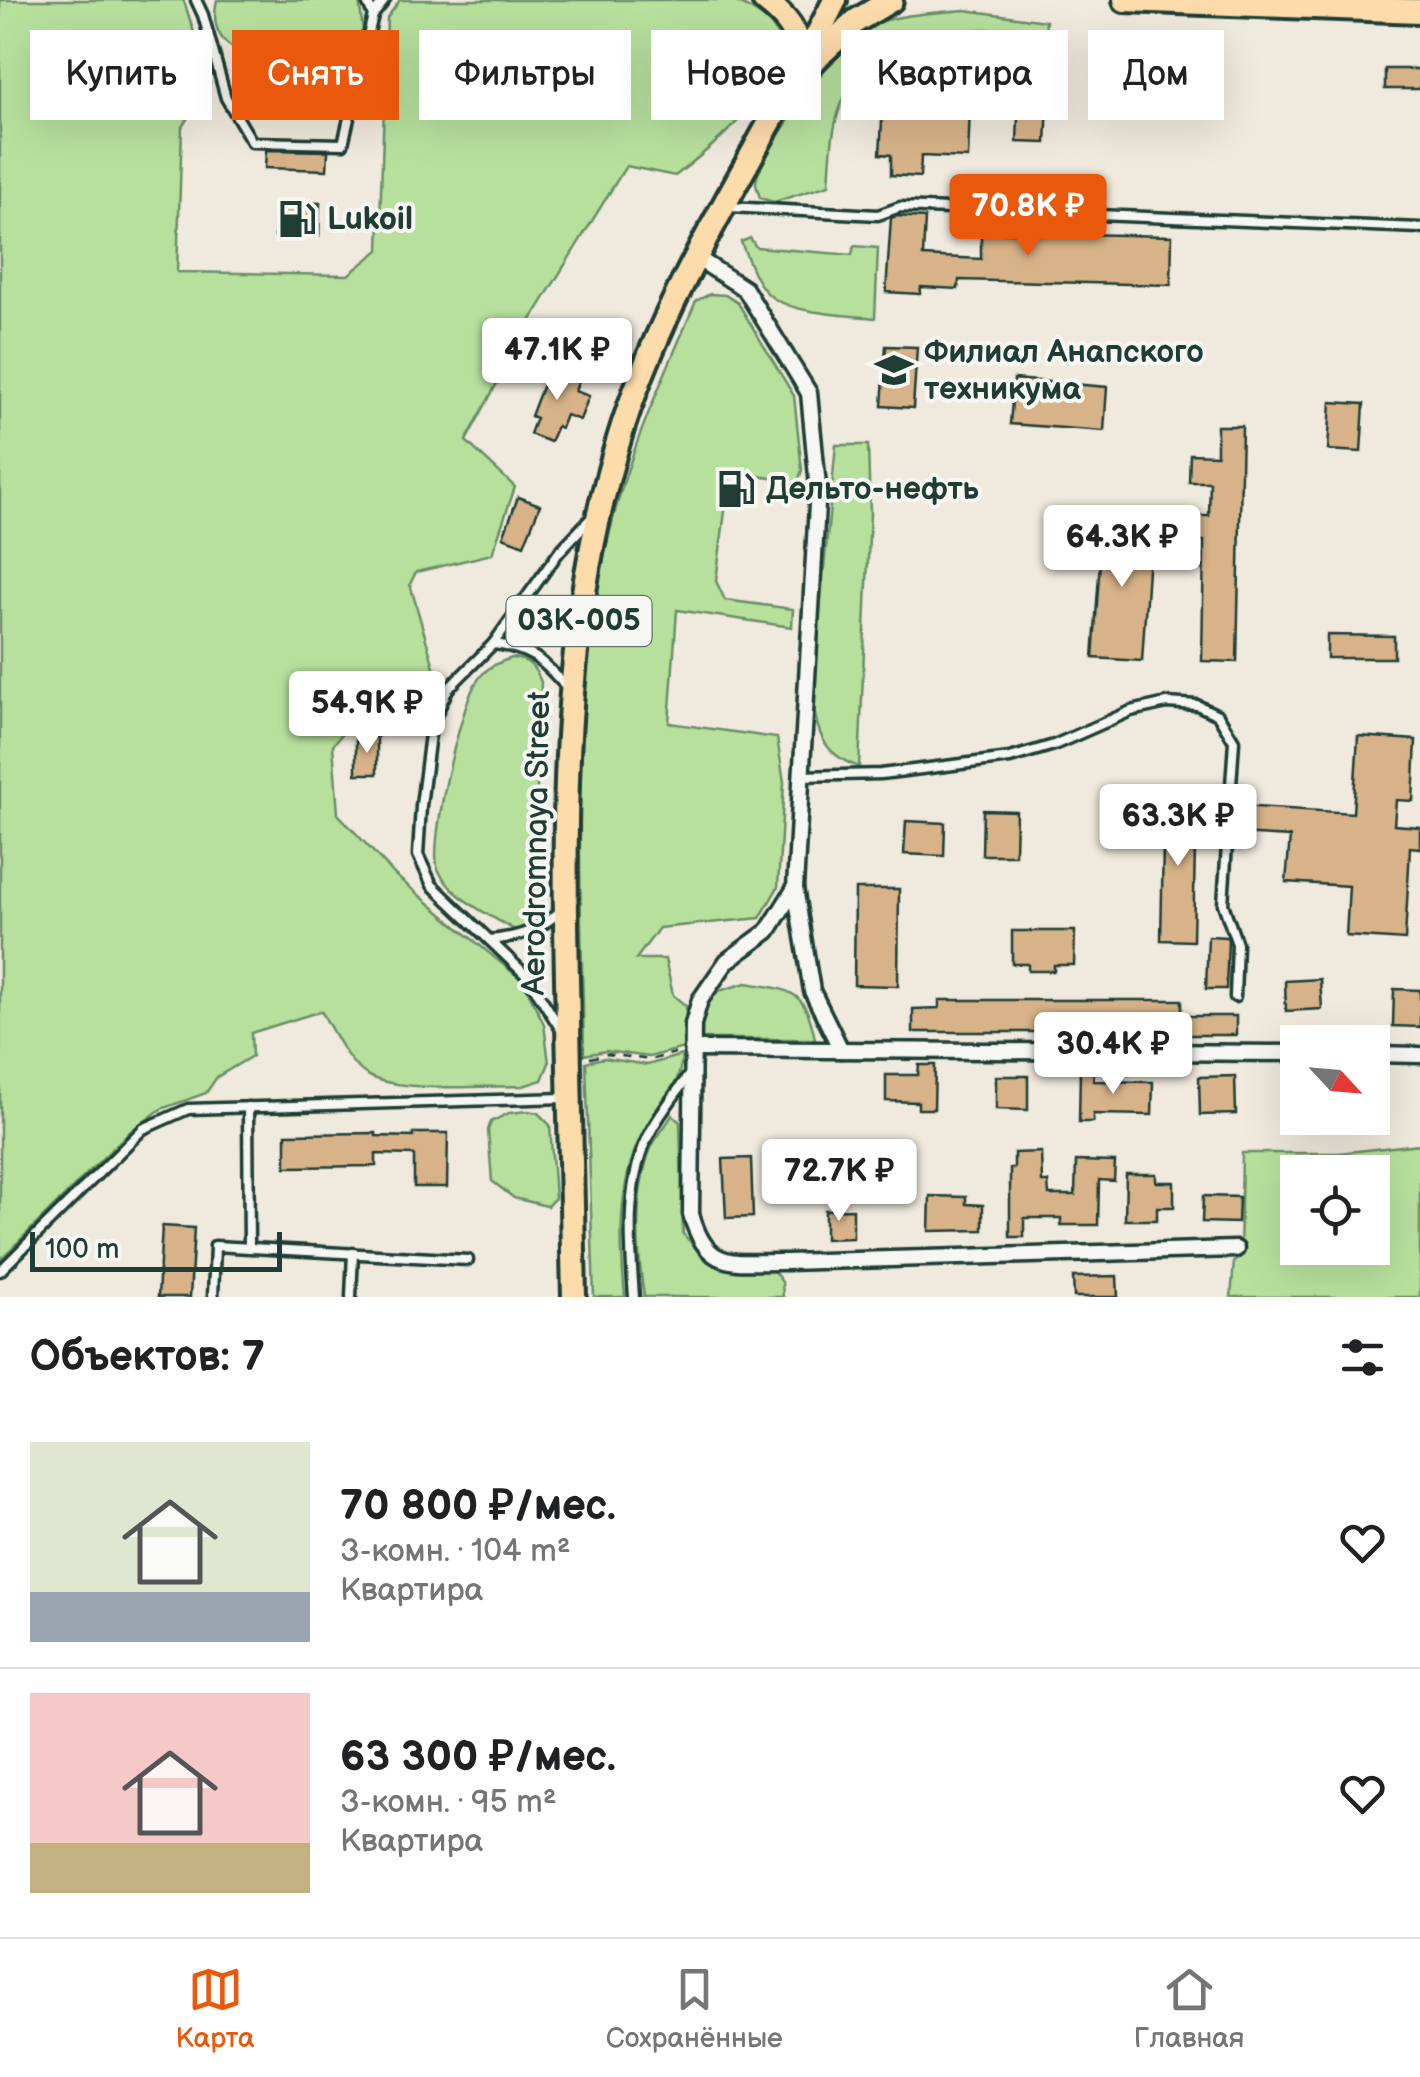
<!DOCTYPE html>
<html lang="ru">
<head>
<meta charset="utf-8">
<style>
  body { margin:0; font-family:"Balsamiq Sans",sans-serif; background:#f6f6f6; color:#202124; height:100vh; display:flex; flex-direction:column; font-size:38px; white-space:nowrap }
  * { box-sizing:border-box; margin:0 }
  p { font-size:32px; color:#757577 }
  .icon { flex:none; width:55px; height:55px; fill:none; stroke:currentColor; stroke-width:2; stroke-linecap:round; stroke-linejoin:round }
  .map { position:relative; height:1297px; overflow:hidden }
  .sheet { display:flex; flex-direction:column; background:#fff; flex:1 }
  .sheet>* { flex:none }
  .hud { position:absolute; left:30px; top:30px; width:1360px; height:90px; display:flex; gap:20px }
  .needle { width:65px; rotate:116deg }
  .buttons { position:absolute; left:1280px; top:1025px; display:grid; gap:20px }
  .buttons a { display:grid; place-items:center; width:110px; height:110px; border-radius:0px; background:#fff; box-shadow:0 10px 40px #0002; font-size:50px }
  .scale { position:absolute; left:30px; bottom:25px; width:252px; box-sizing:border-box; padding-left:10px; border:5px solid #1f3d34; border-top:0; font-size:28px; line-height:35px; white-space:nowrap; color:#1f3d34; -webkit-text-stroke:8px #f6f6f2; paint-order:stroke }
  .price { position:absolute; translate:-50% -85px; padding:0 22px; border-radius:10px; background:#fff; color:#222; font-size:32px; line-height:65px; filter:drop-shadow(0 2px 5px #0008) }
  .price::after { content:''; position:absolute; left:50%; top:60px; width:30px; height:22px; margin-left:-15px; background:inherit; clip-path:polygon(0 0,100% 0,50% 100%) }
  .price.on { background:#ea580c; color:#fff }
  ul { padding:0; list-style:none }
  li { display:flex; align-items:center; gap:30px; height:250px; padding:0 30px }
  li+li { border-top:2px solid #e0e0e0 }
  li span { display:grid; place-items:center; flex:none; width:280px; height:200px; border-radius:0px; color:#555 }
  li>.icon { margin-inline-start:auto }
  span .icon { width:120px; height:120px; fill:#fffc; stroke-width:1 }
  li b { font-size:42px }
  h2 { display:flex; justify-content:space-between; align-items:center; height:120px; padding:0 30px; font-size:42px }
  .pill { padding:0 35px; border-radius:0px; background:#fff; box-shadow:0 10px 40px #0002; font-size:35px; line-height:90px }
  .pill.on { background:#ea580c; color:#fff }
  .tabs { display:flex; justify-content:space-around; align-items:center; height:140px; border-top:2px solid #e0e0e0; background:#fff; font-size:28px; color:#757577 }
  .tabs a { display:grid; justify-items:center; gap:5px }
  .tabs .on { color:#ea580c }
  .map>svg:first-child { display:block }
  .green { fill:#b7e09d; stroke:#6b8e68; stroke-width:2.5; fill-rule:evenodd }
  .building { fill:#d8b389; stroke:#1f3d34; stroke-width:2.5 }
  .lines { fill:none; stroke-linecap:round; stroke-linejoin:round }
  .service-casing { stroke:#1f3d34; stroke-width:15 }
  .minor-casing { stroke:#1f3d34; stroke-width:21 }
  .primary-casing { stroke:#1f3d34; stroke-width:30 }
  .path { stroke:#1f3d34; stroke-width:2.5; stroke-dasharray:8 8; stroke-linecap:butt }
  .service { stroke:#f6f6f2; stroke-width:8 }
  .minor { stroke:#f6f6f2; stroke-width:14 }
  .primary { stroke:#fddcac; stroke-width:22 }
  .labels { text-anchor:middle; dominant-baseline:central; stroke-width:8; stroke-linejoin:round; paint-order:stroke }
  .shield { fill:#f6f6f2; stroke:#60746d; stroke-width:2.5 }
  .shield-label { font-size:30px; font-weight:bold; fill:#1f3d34 }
  .poi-label { font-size:32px; font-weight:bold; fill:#1f3d34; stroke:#f6f6f2; text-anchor:start }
  .street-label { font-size:32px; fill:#1f3d34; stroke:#f6f6f2 }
</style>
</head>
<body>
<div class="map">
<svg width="1420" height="1297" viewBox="0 0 1420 1297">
  <rect width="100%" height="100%" fill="#f0e9dd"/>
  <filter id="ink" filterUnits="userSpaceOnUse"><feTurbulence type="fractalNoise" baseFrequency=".01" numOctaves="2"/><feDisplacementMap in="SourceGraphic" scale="20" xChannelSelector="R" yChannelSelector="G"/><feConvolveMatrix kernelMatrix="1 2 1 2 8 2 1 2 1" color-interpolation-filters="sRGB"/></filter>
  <g filter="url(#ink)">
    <!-- green -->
    <g class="green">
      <path d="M0,0H183L185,4L210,83L182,127L177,272L348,275L379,250L387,18L400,0H727C742,3 749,8 761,16C823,59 709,150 675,176L626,166L532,318L466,441L515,487L492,554L416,572L410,584L436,674L416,689L402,675L376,700L389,717L345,730L333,745L338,814L396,876L523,981L544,1024L549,1063L542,1080L523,1086C485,1086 397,1093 367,1075C346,1062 334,1032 321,1011L251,1033L252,1056L217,1077L206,1093L161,1109L127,1134L0,1260Z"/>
      <path d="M217,0H359L363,30L351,47L339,54L236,50C216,39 212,21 217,0Z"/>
      <path d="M965,10L1046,21L1045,33C1024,32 1003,29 983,29C946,29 864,61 846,94C831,123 831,154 829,185L774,202L760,198C759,193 756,188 756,183C757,158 844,36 866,27C897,14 932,13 965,10Z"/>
      <path d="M750,238L756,247L852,255L854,246L878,248L875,318C846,315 797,314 773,298C756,286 748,259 741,242Z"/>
      <path d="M710,294L725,295L738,303L794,396L802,470L798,482L730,472L716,581L725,600L793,609L792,627L677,610L669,723L777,738L784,782L778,887L760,918L659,928L636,959H665L673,995L686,1006L684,1048L649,1057L606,1051L584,1055C581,868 566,673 621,491C640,426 670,363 696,301Z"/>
      <path d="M836,445H868L870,513L859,767C820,754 816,728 812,692Z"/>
      <path d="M512,658C529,659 535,667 541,682L537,788L540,901L536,920L527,927L515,930C489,915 450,897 438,869C428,845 461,706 476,683C485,668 496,663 512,658Z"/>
      <path d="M746,983C793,990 805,990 815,1039H696L704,1006L712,993Z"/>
      <path d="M682,1055C679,1097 657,1103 641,1136C617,1186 620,1244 625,1297H594L586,1062L604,1058L647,1065Z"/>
      <polygon points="528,1111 538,1113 550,1125 555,1198 547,1206 514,1198 492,1181 488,1130 491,1122 509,1113"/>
      <path d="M672,1115L680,1122L683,1234C718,1273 722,1273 773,1270L782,1282L783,1297H644C637,1251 633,1193 651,1148C656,1137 666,1126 672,1115Z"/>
      <path d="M1420,1144V1297H1231L1234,1262L1240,1254L1242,1153H1339ZM1298,1172H1372V1248H1298Z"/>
    </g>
    <!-- building -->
    <g class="building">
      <polygon points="1020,63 1050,64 1046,143 1017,142"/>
      <rect x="1385" y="69" width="35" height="20"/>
      <polygon points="883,103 970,107 968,158 921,156 920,177 891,175 891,155 880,154"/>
      <polygon points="266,150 328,151 327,170 265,168"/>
      <polygon points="275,202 320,203 319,236 275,236"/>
      <polygon points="896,216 925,218 923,256 981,259 981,232 1172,236 1171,285 959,280 958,289 921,287 920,294 886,292 891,218"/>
      <polygon points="886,346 917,347 913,408 882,406"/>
      <polygon points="550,366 580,378 575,391 589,396 580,420 566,415 561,428 557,426 550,442 530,434 536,418 531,416"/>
      <polygon points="1014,379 1107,387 1104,431 1010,424"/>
      <polygon points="1331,402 1364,404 1361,452 1328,450"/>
      <polygon points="1217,426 1242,426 1237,662 1202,661 1204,541 1193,541 1194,516 1209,516 1210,482 1189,482 1190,454 1217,455"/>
      <polygon points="518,497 540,505 524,545 503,537"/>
      <polygon points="1103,519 1151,523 1142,661 1093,658"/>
      <polygon points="1327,635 1394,636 1394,658 1327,658"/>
      <polygon points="1358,736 1416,740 1413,801 1396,800 1394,825 1420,827 1420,848 1410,847 1405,940 1346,936 1349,886 1286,882 1290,837 1239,834 1240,806 1353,813"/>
      <rect x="356" y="737" width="21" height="37"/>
      <polygon points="1164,797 1196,798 1193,941 1161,940"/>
      <polygon points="983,810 1016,811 1015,855 982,855"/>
      <polygon points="906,821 945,823 944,856 904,854"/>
      <polygon points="855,889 899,889 898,986 854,985"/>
      <polygon points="1012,931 1075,931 1074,965 1054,965 1054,971 1028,971 1028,964 1012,964"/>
      <polygon points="1208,936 1227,937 1228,940 1226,989 1206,989"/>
      <polygon points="1320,979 1322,1009 1286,1011 1285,981"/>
      <polygon points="1394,989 1420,990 1420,1027 1393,1026"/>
      <polygon points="939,1000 1182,1000 1182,1016 1236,1016 1236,1035 1184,1035 1184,1032 913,1032 913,1009 939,1008"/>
      <polygon points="919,1065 935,1065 934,1109 918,1109 918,1102 886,1101 886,1075 918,1075"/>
      <polygon points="1080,1069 1094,1069 1093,1081 1153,1082 1152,1115 1093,1114 1093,1122 1079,1122"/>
      <polygon points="996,1076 1028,1076 1028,1110 996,1109"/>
      <polygon points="1235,1076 1236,1114 1200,1115 1199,1077"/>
      <polygon points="376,1133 376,1136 413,1137 413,1133 448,1133 447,1187 414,1187 414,1155 376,1154 376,1166 286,1167 286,1134"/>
      <polygon points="1041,1152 1042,1182 1048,1182 1049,1195 1075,1195 1076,1161 1115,1162 1114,1181 1099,1180 1098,1225 1061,1225 1061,1218 1024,1218 1024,1237 1010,1237 1010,1168 1014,1168 1014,1153"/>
      <polygon points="751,1158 753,1217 726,1218 723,1159"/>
      <polygon points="1126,1174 1156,1174 1156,1182 1174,1182 1174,1207 1157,1207 1157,1220 1125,1220"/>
      <polygon points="930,1196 966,1197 966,1204 983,1205 983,1230 929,1231"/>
      <polygon points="1203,1196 1239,1197 1238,1223 1202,1222"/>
      <polygon points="853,1209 853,1238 825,1239 825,1210"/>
      <polygon points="162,1226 194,1228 190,1297 158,1297"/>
      <polygon points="1117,1276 1118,1297 1074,1297 1073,1277"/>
    </g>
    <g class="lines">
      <!-- service casing -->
      <g class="service-casing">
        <g id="service">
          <polyline points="196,0 203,15 226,98 252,142 343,144 373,15 366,0"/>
          <polyline points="373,15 385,0"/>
          <polyline points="730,207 878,215 900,207 1420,228"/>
          <path d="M493,644C530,648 543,660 567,688"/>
          <polyline points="799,776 881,774 1010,758 1054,745 1131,711 1167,703 1197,705 1218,715 1234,741 1223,904 1237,944 1235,997"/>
          <path d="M490,940C521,937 539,930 562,910"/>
          <polyline points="560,1028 528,977 432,885 418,855 421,806 431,726 448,689 493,644 559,552 591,518"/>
          <polyline points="248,1107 249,1247"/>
          <polyline points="0,1271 143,1129 188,1109 565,1098"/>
          <polyline points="213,1297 215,1246 468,1260"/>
          <polyline points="351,1297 353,1253"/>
          <path d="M634,1297C630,1244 624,1178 652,1129C663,1109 678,1091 691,1072"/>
        </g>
      </g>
      <!-- minor casing -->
      <g class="minor-casing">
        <g id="minor">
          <path d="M694,256L745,289L809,393L818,487L795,888L768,931L727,961L700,1000L693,1024L691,1214C707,1273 734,1261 786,1262L1236,1249"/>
          <polyline points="795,888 812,991 841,1050"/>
          <polyline points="692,1049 1298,1053"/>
          <polyline points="1372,1054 1420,1055"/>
        </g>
      </g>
      <!-- primary casing -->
      <g class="primary-casing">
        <g id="primary">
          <path d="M764,0C791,21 799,32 798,68"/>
          <polyline points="1125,0 1420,11"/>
          <polyline points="810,64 856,21 891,0"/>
          <path d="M574,1297C571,1191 569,1085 567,979C563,790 564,609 623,426C673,273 765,143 835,0"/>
        </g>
      </g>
      <!-- path -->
      <polyline class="path" points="590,1058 607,1054 650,1060 675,1053"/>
      <!-- service -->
      <use href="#service" class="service"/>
      <!-- minor -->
      <use href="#minor" class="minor"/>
      <!-- primary -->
      <use href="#primary" class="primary"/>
    </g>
  </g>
  <!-- icons -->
  <defs>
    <g id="fuel-bare" transform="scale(3)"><path d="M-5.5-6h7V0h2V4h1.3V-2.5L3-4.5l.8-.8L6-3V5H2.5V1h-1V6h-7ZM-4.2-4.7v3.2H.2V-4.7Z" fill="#1f3d34" stroke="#f6f6f2" stroke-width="2.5" paint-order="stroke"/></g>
    <g id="university-bare" transform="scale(3)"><path d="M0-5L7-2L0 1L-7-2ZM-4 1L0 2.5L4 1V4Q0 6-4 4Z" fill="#1f3d34" stroke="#f6f6f2" stroke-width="2.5" paint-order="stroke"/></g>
  </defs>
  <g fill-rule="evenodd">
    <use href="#fuel-bare" x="297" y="219"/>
    <use href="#university-bare" x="894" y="370"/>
    <use href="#fuel-bare" x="736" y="489"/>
  </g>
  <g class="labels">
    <!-- shield labels -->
    <rect class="shield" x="506.5" y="596" width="145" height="50" rx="8"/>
    <g class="shield-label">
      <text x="579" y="621">03К-005</text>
    </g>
    <!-- poi labels -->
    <g class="poi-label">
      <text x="327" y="219">Lukoil</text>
      <text x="924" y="352">Филиал Анапского<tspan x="924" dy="37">техникума</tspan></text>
      <text x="766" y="489">Дельто-нефть</text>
    </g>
    <!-- street labels -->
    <g class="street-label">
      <text transform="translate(537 843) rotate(-89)">Aerodromnaya Street</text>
    </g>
  </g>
</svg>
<div class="buttons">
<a><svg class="needle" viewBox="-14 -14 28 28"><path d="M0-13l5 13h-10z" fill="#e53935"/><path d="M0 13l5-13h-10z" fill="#757577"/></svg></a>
<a><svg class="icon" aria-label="locate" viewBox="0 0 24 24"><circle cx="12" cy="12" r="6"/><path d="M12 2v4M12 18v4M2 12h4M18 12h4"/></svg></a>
</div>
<div class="scale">100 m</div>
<b class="price on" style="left:1028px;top:259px">70.8K ₽</b>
<b class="price" style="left:557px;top:403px">47.1K ₽</b>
<b class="price" style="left:1122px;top:590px">64.3K ₽</b>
<b class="price" style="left:367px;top:756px">54.9K ₽</b>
<b class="price" style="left:1178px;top:869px">63.3K ₽</b>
<b class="price" style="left:1113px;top:1097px">30.4K ₽</b>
<b class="price" style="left:839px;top:1224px">72.7K ₽</b>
<div class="hud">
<a class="pill">Купить</a>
<a class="pill on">Снять</a>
<a class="pill">Фильтры</a>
<a class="pill">Новое</a>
<a class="pill">Квартира</a>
<a class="pill">Дом</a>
</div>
</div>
<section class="sheet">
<h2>Объектов: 7<svg class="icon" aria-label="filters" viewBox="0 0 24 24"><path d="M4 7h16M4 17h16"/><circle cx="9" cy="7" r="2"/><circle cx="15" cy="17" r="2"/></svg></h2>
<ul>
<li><span style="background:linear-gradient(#dfe7d0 75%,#9aa5b1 0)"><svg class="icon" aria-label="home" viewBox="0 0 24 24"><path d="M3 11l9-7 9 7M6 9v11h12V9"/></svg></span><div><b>70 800 ₽/мес.</b><p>3-комн. · 104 m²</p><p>Квартира</p></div><svg class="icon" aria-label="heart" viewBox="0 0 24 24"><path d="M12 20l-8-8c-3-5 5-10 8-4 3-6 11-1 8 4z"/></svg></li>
<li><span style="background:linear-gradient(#f6c9c9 75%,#c2b280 0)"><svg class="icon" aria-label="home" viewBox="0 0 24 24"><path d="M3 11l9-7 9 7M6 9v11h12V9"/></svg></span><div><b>63 300 ₽/мес.</b><p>3-комн. · 95 m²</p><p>Квартира</p></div><svg class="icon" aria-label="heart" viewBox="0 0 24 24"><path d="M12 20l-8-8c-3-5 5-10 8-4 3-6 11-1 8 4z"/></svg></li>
</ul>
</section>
<nav class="tabs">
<a class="on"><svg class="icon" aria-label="map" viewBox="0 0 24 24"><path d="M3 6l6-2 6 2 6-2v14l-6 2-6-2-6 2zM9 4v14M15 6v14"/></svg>Карта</a>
<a><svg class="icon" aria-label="saved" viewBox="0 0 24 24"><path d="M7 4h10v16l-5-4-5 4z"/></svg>Сохранённые</a>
<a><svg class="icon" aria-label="home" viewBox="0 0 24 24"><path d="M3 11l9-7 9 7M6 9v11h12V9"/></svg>Главная</a>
</nav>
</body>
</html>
